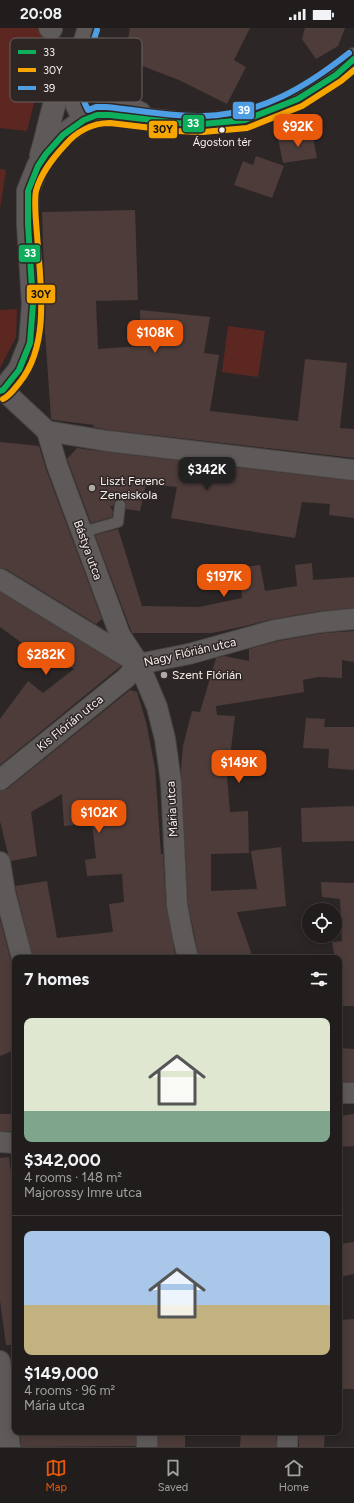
<!DOCTYPE html>
<html lang="en">
<head>
<meta charset="utf-8">
<style>
  body { margin:0; font-family:Figtree,sans-serif; background:#2d2a29; color:#f1f3f6; height:100vh; display:flex; flex-direction:column; font-size:15px; white-space:nowrap }
  * { box-sizing:border-box; margin:0 }
  p { font-size:13px; color:#a2a2a3 }
  .icon { flex:none; width:22px; height:22px; fill:none; stroke:currentColor; stroke-width:2; stroke-linecap:round; stroke-linejoin:round }
  .map { position:relative; flex:1; overflow:hidden }
  .details { position:absolute; left:12px; top:927px; width:330px; height:480px; display:flex; flex-direction:column; background:#211d1c; border-radius:8px; box-shadow:0 2px 10px #0003,0 0 0 1px #3e3b3b }
  .details>* { flex:none }
  .tools { position:absolute; left:302px; top:875px; display:grid; gap:8px }
  .tools a { display:grid; place-items:center; width:40px; height:40px; border-radius:50%; background:#211d1c; box-shadow:0 2px 10px #0003,0 0 0 1px #3e3b3b; font-size:20px }
  .price { position:absolute; translate:-50% -34px; padding:0 9px; border-radius:8px; background:#ea580c; color:#fff; font-size:13px; line-height:26px; filter:drop-shadow(0 1px 2px #0008) }
  .price::after { content:''; position:absolute; left:50%; top:24px; width:12px; height:9px; margin-left:-6px; background:inherit; clip-path:polygon(0 0,100% 0,50% 100%) }
  .price.on { background:#222; color:#fff }
  ul { padding:0; list-style:none }
  li { display:grid; align-content:center; gap:8px; height:212px; padding:0 12px }
  li+li { border-top:1px solid #3e3b3b }
  li span { display:grid; place-items:center; height:124px; border-radius:8px; color:#555 }
  li>.icon { margin-inline-start:auto }
  span .icon { width:72px; height:72px; fill:#fffc; stroke-width:1 }
  li b { font-size:17px }
  h2 { display:flex; justify-content:space-between; align-items:center; height:48px; padding:0 12px; font-size:17px }
  .status { display:flex; justify-content:space-between; align-items:center; height:28px; padding:0 20px; background:#211d1c; direction:ltr }
  .status svg { height:11px; fill:currentColor }
  .tabs { display:flex; justify-content:space-around; align-items:center; height:56px; border-top:1px solid #3e3b3b; background:#211d1c; font-size:11px; color:#a2a2a3 }
  .tabs a { display:grid; justify-items:center; gap:2px }
  .tabs .on { color:#ea580c }
  .map>svg:first-child { display:block }
  .green { fill:#5d2721 }
  .building { fill:#4d3c3a }
  .lines { fill:none; stroke-linecap:round; stroke-linejoin:round }
  .service-casing { stroke:#494645; stroke-width:12 }
  .minor-casing { stroke:#494645; stroke-width:22 }
  .tertiary-casing { stroke:#494645; stroke-width:24 }
  .service { stroke:#5d5a59; stroke-width:10 }
  .minor { stroke:#5d5a59; stroke-width:20 }
  .tertiary { stroke:#5d5a59; stroke-width:22 }
  .bus-1-casing { stroke:#2e2624; stroke-width:9 }
  .bus-2-casing { stroke:#2e2624; stroke-width:9 }
  .bus-3-casing { stroke:#2e2624; stroke-width:9 }
  .bus-1 { stroke:#0daf5c; stroke-width:6 }
  .bus-2 { stroke:#f7a600; stroke-width:6 }
  .bus-3 { stroke:#4d9ee5; stroke-width:6 }
  .bus-dot { fill:#f6f0ef; stroke:#2e2624; stroke-width:1.5 }
  .poi-dot { fill:#afaaa9; stroke:#2e2624; stroke-width:1.5 }
  .labels { text-anchor:middle; dominant-baseline:central; stroke-width:3; stroke-linejoin:round; paint-order:stroke }
  .bus-label { font-size:11px; fill:#f6f0ef; stroke:#2e2624 }
  .poi-label { font-size:12px; fill:#f6f0ef; stroke:#2e2624; text-anchor:start }
  .street-label { font-size:12px; fill:#f6f0ef; stroke:#2e2624 }
  .key { fill:#2e2624; stroke:#6a6361; stroke-width:1 }
  .key-label { font-size:11px; fill:#f6f0ef }
  .line-badge { stroke:#2e2624; stroke-width:1.5 }
  .badge-label { font-size:11px; text-anchor:middle; font-weight:bold; fill:#fff }
  .pale-badge-label { font-size:11px; text-anchor:middle; font-weight:bold; fill:#111 }
</style>
</head>
<body>
<div class="status"><b>20:08</b><svg viewBox="0 0 49 12"><path d="M0 12V9h3v3zM5 12V6h3v6zM10 12V3h3v9zM15 12V0h3v12zM26 1h20v11H26zM47 4h2v5h-2z"/></svg></div>
<div class="map">
<svg width="354" height="1419" viewBox="0 0 354 1419">
  <rect width="100%" height="100%" fill="#2c2726"/>
  <!-- green -->
  <g class="green">
    <polygon points="0,0 40,0 52,4 27,103 0,100"/>
    <polygon points="0,141 6,142 0,181"/>
    <polygon points="17,281 16,309 0,340 0,282"/>
    <polygon points="228,298 265,303 258,349 222,344"/>
  </g>
  <!-- building -->
  <g class="building">
    <polygon points="130,0 250,0 234,32 246,39 227,76 179,52 124,31"/>
    <polygon points="305,0 345,0 338,18 316,31 302,11"/>
    <polygon points="312,104 317,130 283,135 278,110"/>
    <polygon points="256,128 284,138 272,170 234,157 243,133 253,137"/>
    <polygon points="135,182 138,272 96,273 98,321 141,318 140,282 210,289 204,325 219,327 210,383 298,393 305,331 347,335 340,400 354,401 354,430 109,402 93,399 94,397 54,392 51,391 44,290 45,275 42,184"/>
    <polygon points="0,414 39,418 46,441 102,591 96,596 6,541 0,540"/>
    <polygon points="77,420 106,424 354,453 354,490 329,487 330,476 302,474 295,510 243,502 171,490 177,459 146,456 140,483 126,481 126,475 124,472 118,471 115,473 113,478 110,478 113,484 112,489 91,495 67,431"/>
    <polygon points="118,501 142,578 199,579 242,570 239,540 260,537 265,563 297,558 295,537 312,535 313,552 354,549 354,580 320,583 273,591 241,599 212,605 132,605 95,507"/>
    <polygon points="0,564 121,638 0,737 0,691 28,653 43,665 74,641 37,619 33,623 0,599"/>
    <polygon points="354,603 354,634 342,632 342,650 318,649 303,652 304,664 216,678 217,687 235,688 229,737 226,737 230,784 248,783 249,825 211,826 211,863 257,861 251,823 281,819 286,878 237,884 253,930 199,930 188,876 181,741 183,718 192,683 200,684 216,630 224,628 249,633 249,621 278,613 324,605"/>
    <polygon points="130,662 137,664 146,694 155,740 161,826 163,826 166,878 176,930 143,930 142,928 115,930 33,930 15,858 47,853 57,910 113,904 109,876 124,874 122,846 87,848 85,832 96,830 92,795 64,798 62,766 31,784 37,828 11,833 8,826 0,793 0,763 7,761"/>
    <polygon points="306,690 325,691 324,699 354,699 354,742 328,740 329,721 303,720"/>
    <polygon points="354,778 354,813 302,814 301,780"/>
    <polygon points="321,854 354,855 354,978 339,978 339,930 335,930 332,914 342,913 340,871 322,869"/>
    <polygon points="0,891 11,933 15,939 15,1022 0,1028"/>
    <polygon points="339,1020 354,1021 354,1054 339,1054"/>
    <rect x="0" y="1086" width="15" height="17"/>
    <polygon points="354,1086 354,1118 339,1119 339,1088"/>
    <polygon points="9,1129 15,1173 15,1317 6,1317 0,1272 0,1130"/>
    <polygon points="354,1214 354,1246 339,1249 339,1216"/>
    <polygon points="354,1291 354,1361 339,1361 339,1292"/>
    <polygon points="20,1404 136,1404 136,1418 21,1419"/>
    <rect x="158" y="1404" width="27" height="15"/>
    <polygon points="241,1404 276,1404 276,1419 240,1419"/>
    <polygon points="299,1404 325,1404 324,1419 299,1419"/>
  </g>
  <g class="lines">
    <!-- service casing -->
    <g class="service-casing">
      <polyline id="service" points="82,506 90,502 118,494 120,477"/>
    </g>
    <!-- minor casing -->
    <g class="minor-casing">
      <g id="minor">
        <polyline points="49,0 52,1"/>
        <polyline points="3,362 47,403 107,413 354,442"/>
        <polyline points="47,403 57,437 120,607 139,636 157,679 165,711 171,754 177,877 183,909 188,930"/>
        <polyline points="0,551 139,636 189,626 275,602 322,594 354,591"/>
        <polyline points="0,752 126,650 139,636"/>
        <polyline points="0,834 5,865 22,930"/>
        <polyline points="339,1065 354,1065"/>
        <polyline points="0,1114 15,1115"/>
        <polyline points="0,1333 10,1419"/>
        <polyline points="147,1404 147,1419"/>
        <polyline points="287,1419 288,1404"/>
      </g>
    </g>
    <!-- tertiary casing -->
    <g class="tertiary-casing">
      <g id="tertiary">
        <path d="M79,33C93,63 111,72 140,85"/>
        <path d="M84,92C81,85 77,79 75,72C71,51 83,20 89,0"/>
        <path d="M41,127C51,96 53,57 79,33"/>
        <polyline points="0,363 3,362 19,342 30,315 33,276 28,196 28,163 38,138 46,126 63,107 84,92 97,87 110,87 178,95 203,96 245,92 298,71 336,47 354,31"/>
      </g>
    </g>
    <!-- service -->
    <use href="#service" class="service"/>
    <!-- minor -->
    <use href="#minor" class="minor"/>
    <!-- tertiary -->
    <use href="#tertiary" class="tertiary"/>
    <!-- bus-1 casing -->
    <g class="bus-1-casing">
      <polyline id="bus-1" points="0,363 3,362 19,342 30,315 33,276 28,196 28,163 38,138 46,126 63,107 84,92 97,87 110,87 178,95 203,96 245,92 298,71 336,47 354,31"/>
    </g>
    <!-- bus-2 casing -->
    <g class="bus-2-casing">
      <path id="bus-2" d="M3,371C10,368 15,360 20,354C51,315 40,253 37,206C36,195 34,173 36,163C41,145 52,131 65,117C76,104 92,95 110,95L177,103L203,104L247,100L302,78L341,53L354,42"/>
    </g>
    <!-- bus-3 casing -->
    <g class="bus-3-casing">
      <path id="bus-3" d="M97,2C91,22 78,50 83,70C84,74 86,78 88,82L96,79H106C138,82 171,89 203,88C260,87 306,59 349,25"/>
    </g>
    <!-- bus-1 -->
    <use href="#bus-1" class="bus-1"/>
    <!-- bus-2 -->
    <use href="#bus-2" class="bus-2"/>
    <!-- bus-3 -->
    <use href="#bus-3" class="bus-3"/>
  </g>
  <!-- markers -->
  <circle class="bus-dot" cx="222" cy="102" r="3.5"/>
  <g class="poi-dot">
    <circle cx="92" cy="460" r="4"/>
    <circle cx="164" cy="647" r="4"/>
  </g>
  <g class="labels">
    <!-- bus labels -->
    <g class="bus-label">
      <text x="222" y="114">Ágoston tér</text>
    </g>
    <!-- poi labels -->
    <g class="poi-label">
      <text x="100" y="453">Liszt Ferenc<tspan x="100" dy="14">Zeneiskola</tspan></text>
      <text x="172" y="647">Szent Flórián</text>
    </g>
    <!-- street labels -->
    <g class="street-label">
      <text transform="translate(88 522) rotate(70)">Bástya utca</text>
      <text transform="translate(190 624) rotate(-13)">Nagy Flórián utca</text>
      <text transform="translate(70 695) rotate(-39)">Kis Flórián utca</text>
      <text transform="translate(172 781) rotate(-93)">Mária utca</text>
    </g>
  </g>
  <!-- legend -->
  <rect x="10" y="10" width="132" height="64" rx="6" class="key"/>
  <rect x="18" y="22" width="18" height="4" fill="#0daf5c"/>
  <rect x="18" y="40" width="18" height="4" fill="#f7a600"/>
  <rect x="18" y="58" width="18" height="4" fill="#4d9ee5"/>
  <g class="key-label">
    <text x="43" y="28">33</text>
    <text x="43" y="46">30Y</text>
    <text x="43" y="64">39</text>
  </g>
  <g class="line-badge">
    <rect x="232" y="73" width="23" height="19" rx="4" fill="#4d9ee5"/>
    <rect x="182" y="86" width="23" height="19" rx="4" fill="#0daf5c"/>
    <rect x="148" y="92" width="30" height="19" rx="4" fill="#f7a600"/>
    <rect x="18" y="216" width="23" height="19" rx="4" fill="#0daf5c"/>
    <rect x="26" y="256" width="30" height="20" rx="4" fill="#f7a600"/>
  </g>
  <g class="badge-label">
    <text x="244" y="86">39</text>
    <text x="193" y="99">33</text>
    <text x="30" y="229">33</text>
  </g>
  <g class="pale-badge-label">
    <text x="163" y="105">30Y</text>
    <text x="41" y="270">30Y</text>
  </g>
</svg>
<div class="tools">
<a><svg class="icon" aria-label="locate" viewBox="0 0 24 24"><circle cx="12" cy="12" r="6"/><path d="M12 2v4M12 18v4M2 12h4M18 12h4"/></svg></a>
</div>
<b class="price" style="left:298px;top:120px">$92K</b>
<b class="price" style="left:155px;top:326px">$108K</b>
<b class="price on" style="left:207px;top:463px">$342K</b>
<b class="price" style="left:224px;top:570px">$197K</b>
<b class="price" style="left:46px;top:648px">$282K</b>
<b class="price" style="left:239px;top:756px">$149K</b>
<b class="price" style="left:99px;top:806px">$102K</b>
<section class="details">
<h2>7 homes<svg class="icon" aria-label="filters" viewBox="0 0 24 24"><path d="M4 7h16M4 17h16"/><circle cx="9" cy="7" r="2"/><circle cx="15" cy="17" r="2"/></svg></h2>
<ul>
<li><span style="background:linear-gradient(#dfe7d0 75%,#7fa58c 0)"><svg class="icon" aria-label="home" viewBox="0 0 24 24"><path d="M3 11l9-7 9 7M6 9v11h12V9"/></svg></span><div><b>$342,000</b><p>4 rooms · 148 m²</p><p>Majorossy Imre utca</p></div></li>
<li><span style="background:linear-gradient(#a9c7e8 60%,#c2b280 0)"><svg class="icon" aria-label="home" viewBox="0 0 24 24"><path d="M3 11l9-7 9 7M6 9v11h12V9"/></svg></span><div><b>$149,000</b><p>4 rooms · 96 m²</p><p>Mária utca</p></div></li>
</ul>
</section>
</div>
<nav class="tabs">
<a class="on"><svg class="icon" aria-label="map" viewBox="0 0 24 24"><path d="M3 6l6-2 6 2 6-2v14l-6 2-6-2-6 2zM9 4v14M15 6v14"/></svg>Map</a>
<a><svg class="icon" aria-label="saved" viewBox="0 0 24 24"><path d="M7 4h10v16l-5-4-5 4z"/></svg>Saved</a>
<a><svg class="icon" aria-label="home" viewBox="0 0 24 24"><path d="M3 11l9-7 9 7M6 9v11h12V9"/></svg>Home</a>
</nav>
</body>
</html>
